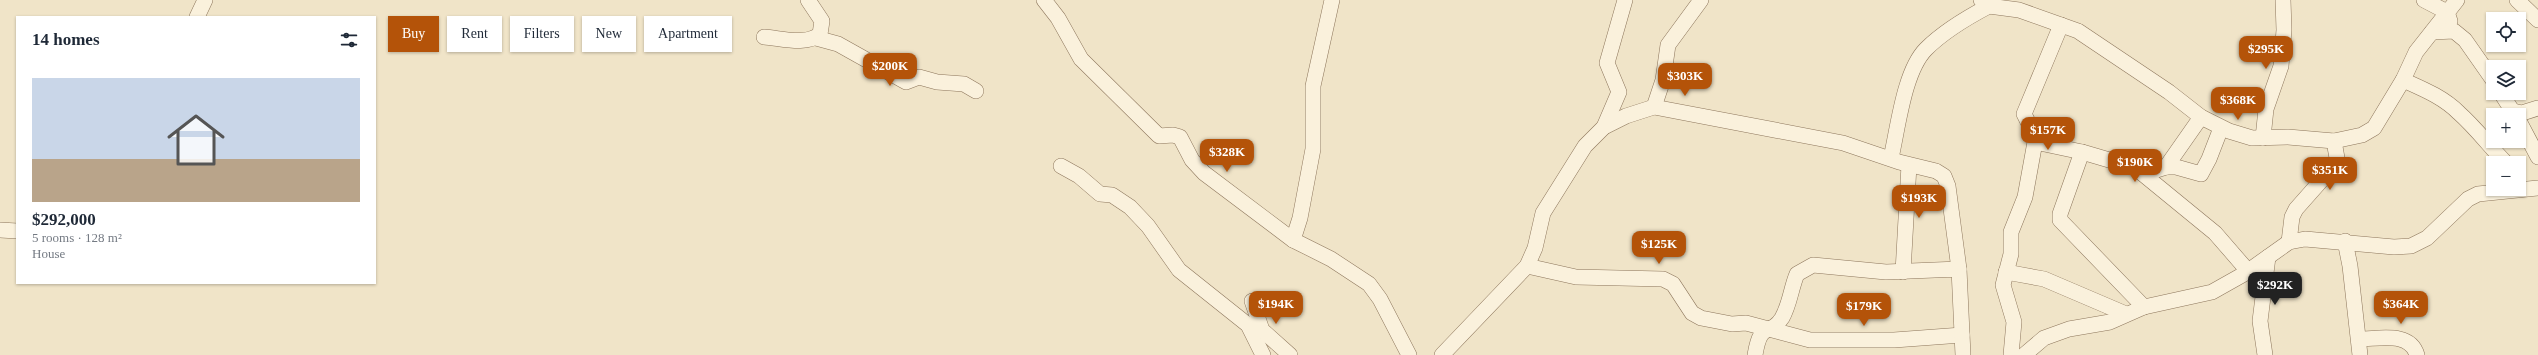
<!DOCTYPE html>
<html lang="en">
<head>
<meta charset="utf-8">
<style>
  body { margin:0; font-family:"Times New Roman",serif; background:#f2f2f3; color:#1f2937; height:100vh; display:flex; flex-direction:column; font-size:15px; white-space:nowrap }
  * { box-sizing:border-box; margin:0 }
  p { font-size:13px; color:#747a83 }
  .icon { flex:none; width:22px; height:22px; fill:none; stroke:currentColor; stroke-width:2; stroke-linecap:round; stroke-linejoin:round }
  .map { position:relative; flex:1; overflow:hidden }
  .panel { position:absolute; left:16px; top:16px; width:360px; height:268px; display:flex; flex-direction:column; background:#fff; border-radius:0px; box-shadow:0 1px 3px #0004 }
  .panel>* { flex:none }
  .hud { position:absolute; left:388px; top:16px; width:380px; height:36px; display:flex; gap:8px }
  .tools { position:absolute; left:2486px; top:12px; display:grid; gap:8px }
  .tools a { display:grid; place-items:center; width:40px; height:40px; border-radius:0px; background:#fff; box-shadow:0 1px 3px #0004; font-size:20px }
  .price { position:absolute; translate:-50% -34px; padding:0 9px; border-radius:8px; background:#b45309; color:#fff; font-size:13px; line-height:26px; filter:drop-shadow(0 1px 2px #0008) }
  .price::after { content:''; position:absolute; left:50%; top:24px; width:12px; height:9px; margin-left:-6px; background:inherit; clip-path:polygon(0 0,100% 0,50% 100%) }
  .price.current { background:#222; color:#fff }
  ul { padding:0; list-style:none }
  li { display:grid; align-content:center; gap:8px; height:212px; padding:0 16px }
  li+li { border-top:1px solid #e0e1e3 }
  li span { display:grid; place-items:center; height:124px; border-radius:0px; color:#555 }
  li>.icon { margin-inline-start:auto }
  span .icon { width:72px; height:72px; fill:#fffc; stroke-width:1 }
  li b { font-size:17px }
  h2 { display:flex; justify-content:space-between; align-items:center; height:48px; padding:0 16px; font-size:17px }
  .chip { padding:0 14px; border-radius:0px; background:#fff; box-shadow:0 1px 3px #0004; font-size:14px; line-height:36px }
  .chip.current { background:#b45309; color:#fff }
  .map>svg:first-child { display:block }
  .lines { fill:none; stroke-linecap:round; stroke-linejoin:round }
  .minor-casing { stroke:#8d765c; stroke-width:16 }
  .minor { stroke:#faf1dc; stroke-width:15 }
</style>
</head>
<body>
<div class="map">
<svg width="2538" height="355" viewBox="0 0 2538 355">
  <rect width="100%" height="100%" fill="#f0e4c8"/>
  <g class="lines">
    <!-- minor casing -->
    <g class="minor-casing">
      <g id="minor">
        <polyline points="1044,0 1058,18 1081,59 1159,136 1173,135 1180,137 1192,160 1204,173 1293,240 1331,259 1369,284 1380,299 1409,355"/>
        <polyline points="2424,0 2447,12 2450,21"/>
        <polyline points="2517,0 2538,20"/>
        <polyline points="1989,6 2019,10 2078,31 2169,92 2201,117 2229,131 2252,138 2288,137 2334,141 2362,135 2374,128 2403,80 2416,52 2457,0"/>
        <polyline points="197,17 205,0"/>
        <polyline points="2432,32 2454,31 2465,40 2493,80"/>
        <path d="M764,37C781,38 806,46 820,34L822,21L808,0"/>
        <polyline points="816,38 838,44 906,82 919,77 937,82 964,84 976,91"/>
        <path d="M2403,80C2423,89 2443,97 2459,113C2476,128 2490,147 2506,163"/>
        <polyline points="2501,93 2515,115"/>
        <polyline points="1654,107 1663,80 1668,45 1701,0"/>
        <polyline points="2513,111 2522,113 2538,108"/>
        <polyline points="2519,121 2538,157"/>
        <polyline points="1604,127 1619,92 1607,63 1625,0"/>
        <polyline points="2263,138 2266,109 2281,66 2284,30 2283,0"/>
        <polyline points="2035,142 2082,152 2150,172 2166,167 2201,117"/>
        <polyline points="2082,152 2060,214 2060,220 2144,307"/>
        <path d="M1891,158C1898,128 1904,71 1926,49C1944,31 1968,17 1989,6L1981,0"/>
        <polyline points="1061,166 1079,176 1100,194 1112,195 1130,207 1148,226 1179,270 1248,325 1263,355"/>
        <polyline points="2166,167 2176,167 2201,174 2209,159 2221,128"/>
        <polyline points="2138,170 2215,233 2248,271"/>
        <polyline points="0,230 17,231"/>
        <polyline points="1293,240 1300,218 1313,149 1313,86 1332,0"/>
        <polyline points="2345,241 2350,266 2360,355"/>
        <polyline points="2289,242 2292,217 2296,209 2335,165 2337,158 2334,141"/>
        <polyline points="1527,266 1576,277 1663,279 1673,284 1692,313 1701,318 1732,324 1746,323 1810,340 1894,340 1962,335"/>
        <polyline points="1903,272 1909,165"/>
        <polyline points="2006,272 2044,279 2126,314"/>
        <polyline points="1252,301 1262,330 1290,355"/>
        <path d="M2359,339C2380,339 2410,331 2417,355"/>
        <polyline points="1442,355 1527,266 1535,248 1543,213 1585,146 1604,127 1626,116 1654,107 1843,143 1899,162 1936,171 1944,176 1948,186 1959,269"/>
        <path d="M1755,355C1761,319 1769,338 1782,318C1790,304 1791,288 1797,274L1813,265L1886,272L1959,269L1963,355"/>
        <polyline points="2011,355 2014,322 2003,285 2011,254 2011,232 2025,197 2035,142 2034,134 2024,114 2061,25"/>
        <polyline points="2024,355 2044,338 2069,329 2110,322 2144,307 2212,292 2244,274 2289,242 2305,239 2394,247 2411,246 2427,238 2468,199 2478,194 2538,188"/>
        <polyline points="2265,355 2260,321 2268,257"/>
      </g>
    </g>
    <!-- minor -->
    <use href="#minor" class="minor"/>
  </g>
</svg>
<div class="tools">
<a><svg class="icon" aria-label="locate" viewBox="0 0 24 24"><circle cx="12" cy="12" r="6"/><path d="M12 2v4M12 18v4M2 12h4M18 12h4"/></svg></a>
<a><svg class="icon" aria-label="layers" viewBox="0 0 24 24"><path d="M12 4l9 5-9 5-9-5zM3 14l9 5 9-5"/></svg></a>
<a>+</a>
<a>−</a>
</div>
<b class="price" style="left:2266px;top:70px">$295K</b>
<b class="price" style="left:890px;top:87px">$200K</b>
<b class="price" style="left:1685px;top:97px">$303K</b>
<b class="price" style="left:2238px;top:121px">$368K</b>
<b class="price" style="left:2048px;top:151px">$157K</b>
<b class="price" style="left:1227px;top:173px">$328K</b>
<b class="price" style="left:2135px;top:183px">$190K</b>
<b class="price" style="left:2330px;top:191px">$351K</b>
<b class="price" style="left:1919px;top:219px">$193K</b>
<b class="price" style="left:1659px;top:265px">$125K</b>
<b class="price current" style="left:2275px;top:306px">$292K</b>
<b class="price" style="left:1276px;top:325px">$194K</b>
<b class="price" style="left:2401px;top:325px">$364K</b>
<b class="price" style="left:1864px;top:327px">$179K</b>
<div class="hud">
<a class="chip current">Buy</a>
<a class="chip">Rent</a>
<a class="chip">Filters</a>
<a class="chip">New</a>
<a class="chip">Apartment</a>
</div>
<section class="panel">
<h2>14 homes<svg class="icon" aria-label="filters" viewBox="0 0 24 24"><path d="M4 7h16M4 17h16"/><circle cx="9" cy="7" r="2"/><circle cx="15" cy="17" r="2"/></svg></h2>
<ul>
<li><span style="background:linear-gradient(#c9d6e8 65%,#b9a48a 0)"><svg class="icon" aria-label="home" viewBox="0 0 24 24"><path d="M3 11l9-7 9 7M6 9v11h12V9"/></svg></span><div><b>$292,000</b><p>5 rooms · 128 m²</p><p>House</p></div></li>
</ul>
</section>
</div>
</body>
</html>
